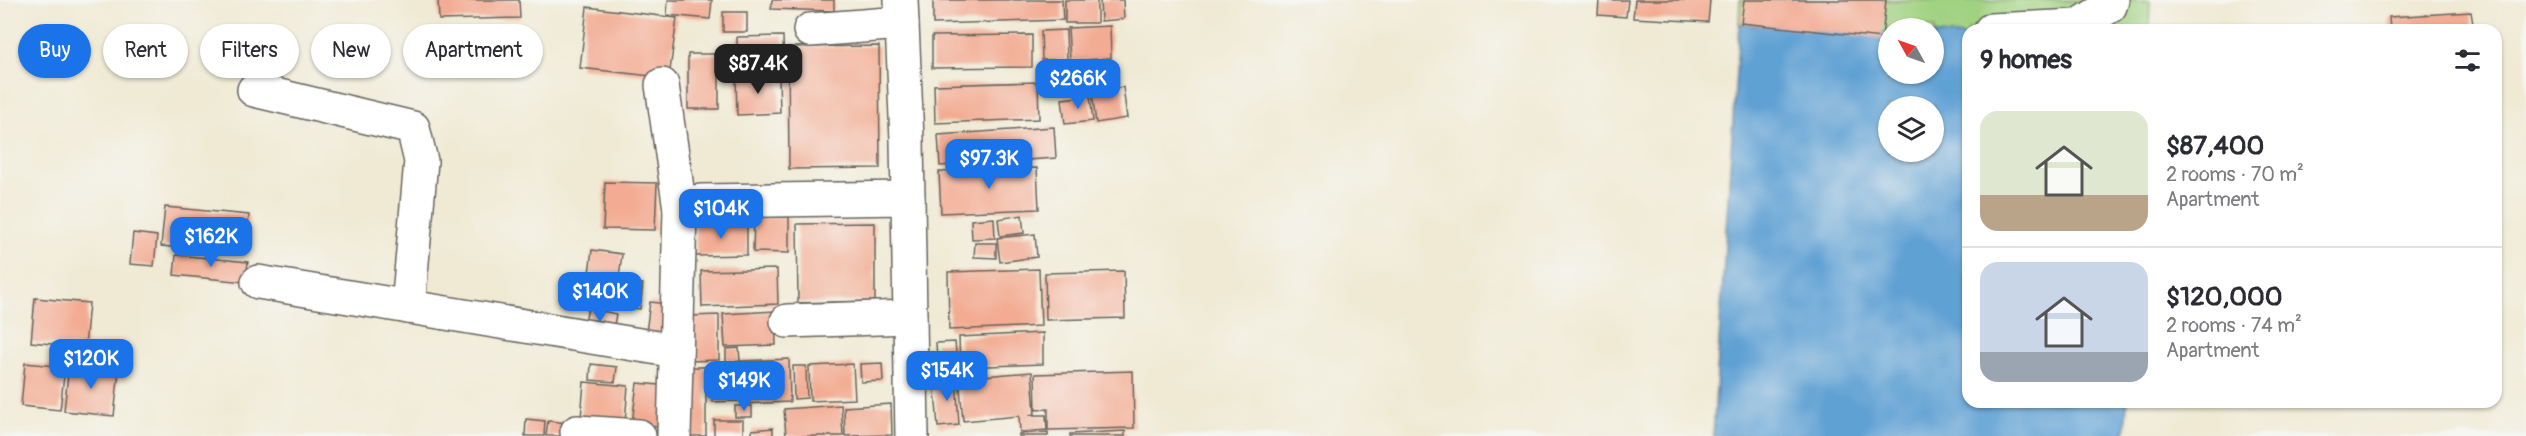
<!DOCTYPE html>
<html lang="en">
<head>
<meta charset="utf-8">
<style>
  body { margin:0; font-family:Pangolin,sans-serif; background:#f2f2f3; color:#2b2b33; height:100vh; display:flex; flex-direction:column; font-size:22px; white-space:nowrap }
  * { box-sizing:border-box; margin:0 }
  p { font-size:20px; color:#7c7c81 }
  .icon { flex:none; width:33px; height:33px; fill:none; stroke:currentColor; stroke-width:2; stroke-linecap:round; stroke-linejoin:round }
  .map { position:relative; flex:1; overflow:hidden }
  .drawer { position:absolute; left:1962px; top:24px; width:540px; height:384px; display:flex; flex-direction:column; background:#fff; border-radius:18px; box-shadow:0 2px 4px #0004 }
  .drawer>* { flex:none }
  .hud { position:absolute; left:18px; top:24px; width:570px; height:54px; display:flex; gap:12px }
  .needle { width:39px; rotate:310deg }
  .controls { position:absolute; left:1878px; top:18px; display:grid; gap:12px }
  .controls a { display:grid; place-items:center; width:66px; height:66px; border-radius:50%; background:#fff; box-shadow:0 2px 4px #0004; font-size:30px }
  .price { position:absolute; translate:-50% -51px; padding:0 14px; border-radius:12px; background:#1a73e8; color:#fff; font-size:20px; line-height:39px; filter:drop-shadow(0 2px 3px #0008) }
  .price::after { content:''; position:absolute; left:50%; top:36px; width:18px; height:14px; margin-left:-9px; background:inherit; clip-path:polygon(0 0,100% 0,50% 100%) }
  .price.active { background:#222; color:#fff }
  ul { padding:0; list-style:none }
  li { display:flex; align-items:center; gap:18px; height:150px; padding:0 18px }
  li+li { border-top:2px solid #e1e1e2 }
  li span { display:grid; place-items:center; flex:none; width:168px; height:120px; border-radius:18px; color:#555 }
  li>.icon { margin-inline-start:auto }
  span .icon { width:72px; height:72px; fill:#fffc; stroke-width:1 }
  li b { font-size:26px }
  h2 { display:flex; justify-content:space-between; align-items:center; height:72px; padding:0 18px; font-size:26px }
  .chip { padding:0 21px; border-radius:27px; background:#fff; box-shadow:0 2px 4px #0004; font-size:21px; line-height:54px }
  .chip.active { background:#1a73e8; color:#fff }
  .map>svg:first-child { display:block }
  .green { fill:#a0d281; stroke:#5e774e; stroke-width:1.5 }
  .water { fill:#61a1d4; stroke:#3e5e78; stroke-width:1.5; fill-rule:evenodd }
  .building { fill:#f3ac93 }
  .lines { fill:none; stroke-linecap:round; stroke-linejoin:round }
  .minor-casing { stroke:#66645c; stroke-width:36 }
  .minor { stroke:#fff; stroke-width:33 }
</style>
</head>
<body>
<div class="map">
<svg width="2526" height="436" viewBox="0 0 2526 436">
  <rect width="100%" height="100%" fill="#f6f6f2"/>
  <filter id="ink" filterUnits="userSpaceOnUse"><feTurbulence type="fractalNoise" baseFrequency=".0167" numOctaves="2"/><feDisplacementMap in="SourceGraphic" scale="12" xChannelSelector="R" yChannelSelector="G"/><feConvolveMatrix kernelMatrix="1 2 1 2 8 2 1 2 1" color-interpolation-filters="sRGB"/></filter>
  <filter id="wash" filterUnits="userSpaceOnUse"><feTurbulence type="fractalNoise" baseFrequency=".008" numOctaves="4" result="noise"/><feDisplacementMap in="SourceGraphic" scale="24" xChannelSelector="R" yChannelSelector="G"/><feGaussianBlur stdDeviation="1.35" result="paint"/><feColorMatrix in="noise" values="0 0 0 0 0 0 0 0 0 0 0 0 0 0 0 0 0 1.4 0 .05"/><feComposite in="paint" operator="in"/></filter>
  <g filter="url(#wash)">
    <rect width="100%" height="100%" fill="#f0ead4"/>
    <!-- green -->
    <polygon class="green" points="1740,0 2150,0 2149,30 1968,30 1968,36 1934,34 1934,28 1888,28 1888,32 1739,24"/>
    <!-- water -->
    <path class="water" d="M1739,24L1888,32V74H1934V34L1968,36V402H2127L2125,436H1713ZM1888,106H1934V152H1888Z"/>
    <g id="blocks">
      <!-- building -->
      <g class="building">
        <polygon points="438,0 519,0 520,18 439,20"/>
        <polygon points="668,0 712,0 710,19 667,15"/>
        <polygon points="772,0 834,0 834,11 771,9"/>
        <polygon points="933,0 1062,0 1063,20 933,24"/>
        <rect x="1065" y="0" width="32" height="23"/>
        <polygon points="1100,0 1123,0 1124,19 1101,21"/>
        <polygon points="1599,0 1628,0 1626,17 1598,15"/>
        <polygon points="1635,0 1710,0 1708,22 1633,18"/>
        <polygon points="1744,0 1886,0 1882,38 1741,23"/>
        <polygon points="587,7 677,18 669,78 580,68"/>
        <rect x="723" y="12" width="24" height="20"/>
        <polygon points="2471,12 2474,30 2390,30 2389,17"/>
        <polygon points="1110,26 1111,58 1070,61 1068,28"/>
        <polygon points="1066,30 1067,59 1042,60 1041,31"/>
        <polygon points="1032,35 1032,67 932,68 932,36"/>
        <polygon points="783,36 784,69 737,70 737,37"/>
        <polygon points="879,46 880,168 789,169 788,47"/>
        <rect x="688" y="54" width="31" height="55"/>
        <polygon points="1076,63 1078,84 1049,86 1047,65"/>
        <polygon points="779,75 780,113 737,115 736,77"/>
        <polygon points="1038,82 1039,119 935,123 934,85"/>
        <polygon points="1123,87 1127,118 1096,123 1092,92"/>
        <polygon points="1090,96 1093,121 1065,124 1062,99"/>
        <polygon points="1054,127 1056,158 940,166 938,135"/>
        <polygon points="1037,168 1039,209 941,213 939,172"/>
        <polygon points="605,182 657,183 655,230 603,229"/>
        <polygon points="165,207 249,215 245,254 161,246"/>
        <polygon points="1022,215 1024,233 1000,236 998,219"/>
        <polygon points="754,217 789,217 789,253 753,252"/>
        <polygon points="994,218 995,238 972,239 971,220"/>
        <polygon points="747,223 747,255 696,256 695,225"/>
        <polygon points="875,223 875,301 798,303 797,224"/>
        <polygon points="133,233 157,236 154,266 130,264"/>
        <polygon points="1035,234 1037,257 1000,262 997,238"/>
        <polygon points="975,243 996,243 996,258 974,257"/>
        <polygon points="592,250 622,254 619,277 589,273"/>
        <polygon points="176,255 248,262 245,282 174,275"/>
        <polygon points="777,269 778,304 702,307 701,271"/>
        <polygon points="1039,269 1041,326 949,330 948,272"/>
        <polygon points="1124,271 1125,318 1046,320 1045,273"/>
        <polygon points="583,278 643,284 640,309 580,303"/>
        <polygon points="35,298 89,303 85,347 31,342"/>
        <polygon points="650,302 677,305 673,336 646,333"/>
        <polygon points="588,308 616,314 612,337 583,332"/>
        <polygon points="775,311 776,345 725,347 723,314"/>
        <polygon points="719,315 719,360 690,361 689,316"/>
        <polygon points="1043,333 1043,364 960,367 959,337"/>
        <polygon points="955,342 958,373 938,374 936,343"/>
        <polygon points="739,348 740,361 726,362 726,349"/>
        <polygon points="789,359 790,402 742,404 741,361"/>
        <polygon points="25,363 65,367 60,410 21,406"/>
        <polygon points="882,363 883,381 861,382 860,364"/>
        <polygon points="591,364 617,367 615,382 590,380"/>
        <polygon points="853,364 855,399 810,401 809,366"/>
        <polygon points="69,365 119,370 114,416 64,411"/>
        <polygon points="737,366 738,401 713,402 712,367"/>
        <polygon points="793,366 806,366 807,398 794,399"/>
        <rect x="688" y="367" width="18" height="69"/>
        <polygon points="1133,371 1134,428 1048,430 1048,409 1036,410 1035,374"/>
        <polygon points="1032,372 1035,414 1029,415 1046,415 1047,430 1020,432 1019,416 963,421 959,378"/>
        <polygon points="956,378 959,425 938,427 934,379"/>
        <polygon points="584,382 628,386 625,422 581,418"/>
        <polygon points="637,383 671,386 667,427 632,424"/>
        <polygon points="891,404 892,435 845,436 844,407"/>
        <polygon points="841,405 843,436 786,436 784,409"/>
        <rect x="735" y="406" width="17" height="11"/>
        <polygon points="526,419 545,421 544,436 525,436"/>
        <rect x="714" y="420" width="29" height="16"/>
        <polygon points="548,421 569,423 568,436 546,436"/>
        <polygon points="773,428 773,436 752,436 752,430"/>
        <polygon points="1125,431 1125,436 1070,436 1070,434"/>
        <polygon points="1048,432 1048,436 1019,436 1019,434"/>
      </g>
    </g>
  </g>
  <g filter="url(#ink)">
    <use href="#blocks" fill-opacity="0" stroke="#66645c" stroke-width="1.5"/>
    <g class="lines">
      <!-- minor casing -->
      <g class="minor-casing">
        <g id="minor">
          <polyline points="901,0 907,140 912,436"/>
          <polyline points="810,30 902,23"/>
          <polyline points="1991,30 2078,26 2110,6 2112,0"/>
          <polyline points="662,85 680,209"/>
          <polyline points="254,90 413,128 421,161 408,307"/>
          <polyline points="258,282 676,351"/>
          <polyline points="787,321 910,317"/>
          <polyline points="577,432 639,436"/>
          <polyline points="674,436 680,209 689,203 701,201 908,198"/>
        </g>
      </g>
      <!-- minor -->
      <use href="#minor" class="minor"/>
    </g>
  </g>
</svg>
<div class="controls">
<a><svg class="needle" viewBox="-14 -14 28 28"><path d="M0-13l5 13h-10z" fill="#e53935"/><path d="M0 13l5-13h-10z" fill="#7c7c81"/></svg></a>
<a><svg class="icon" aria-label="layers" viewBox="0 0 24 24"><path d="M12 4l9 5-9 5-9-5zM3 14l9 5 9-5"/></svg></a>
</div>
<b class="price active" style="left:758px;top:95px">$87.4K</b>
<b class="price" style="left:1078px;top:110px">$266K</b>
<b class="price" style="left:989px;top:190px">$97.3K</b>
<b class="price" style="left:721px;top:240px">$104K</b>
<b class="price" style="left:211px;top:268px">$162K</b>
<b class="price" style="left:600px;top:323px">$140K</b>
<b class="price" style="left:91px;top:390px">$120K</b>
<b class="price" style="left:947px;top:402px">$154K</b>
<b class="price" style="left:744px;top:412px">$149K</b>
<div class="hud">
<a class="chip active">Buy</a>
<a class="chip">Rent</a>
<a class="chip">Filters</a>
<a class="chip">New</a>
<a class="chip">Apartment</a>
</div>
<section class="drawer">
<h2>9 homes<svg class="icon" aria-label="filters" viewBox="0 0 24 24"><path d="M4 7h16M4 17h16"/><circle cx="9" cy="7" r="2"/><circle cx="15" cy="17" r="2"/></svg></h2>
<ul>
<li><span style="background:linear-gradient(#dfe7d0 70%,#b9a48a 0)"><svg class="icon" aria-label="home" viewBox="0 0 24 24"><path d="M3 11l9-7 9 7M6 9v11h12V9"/></svg></span><div><b>$87,400</b><p>2 rooms · 70 m²</p><p>Apartment</p></div></li>
<li><span style="background:linear-gradient(#c9d6e8 75%,#9aa5b1 0)"><svg class="icon" aria-label="home" viewBox="0 0 24 24"><path d="M3 11l9-7 9 7M6 9v11h12V9"/></svg></span><div><b>$120,000</b><p>2 rooms · 74 m²</p><p>Apartment</p></div></li>
</ul>
</section>
</div>
</body>
</html>
